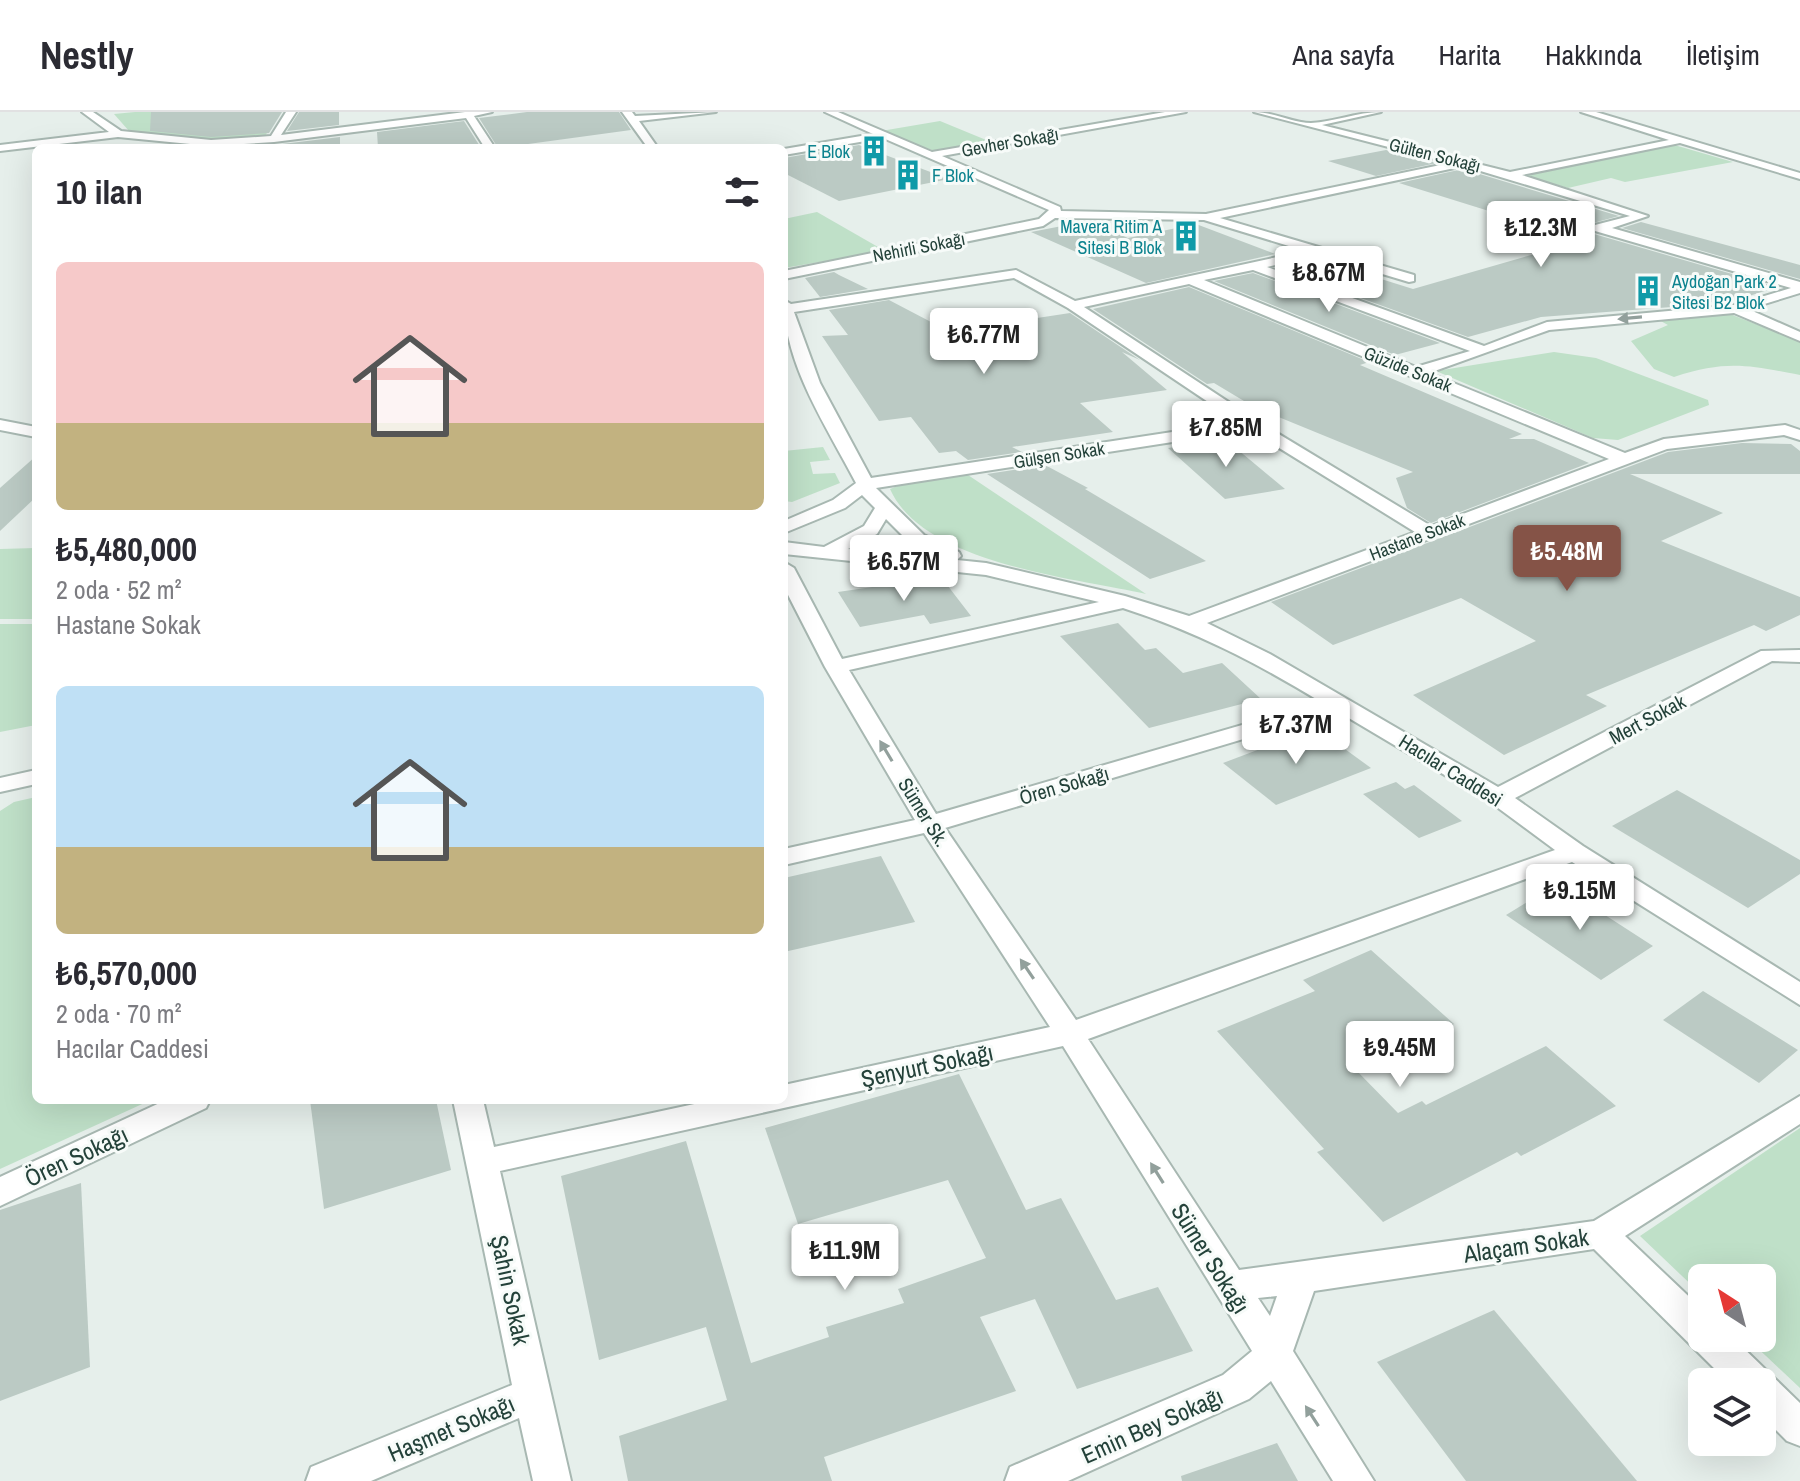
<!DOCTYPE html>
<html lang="tr">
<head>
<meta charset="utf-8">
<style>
  body { margin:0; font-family:"Archivo Narrow",sans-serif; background:#f7f7f7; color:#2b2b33; height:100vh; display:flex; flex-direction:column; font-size:30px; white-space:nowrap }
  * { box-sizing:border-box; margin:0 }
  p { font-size:26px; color:#7c7c81 }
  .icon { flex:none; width:44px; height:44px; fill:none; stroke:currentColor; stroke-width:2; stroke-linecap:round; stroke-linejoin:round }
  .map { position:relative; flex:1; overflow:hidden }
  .side { position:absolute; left:32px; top:32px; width:756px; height:960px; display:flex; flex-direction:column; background:#fff; border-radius:12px; box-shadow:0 8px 32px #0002 }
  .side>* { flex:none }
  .needle { width:52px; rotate:324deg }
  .fabs { position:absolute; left:1688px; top:1152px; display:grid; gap:16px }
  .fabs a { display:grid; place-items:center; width:88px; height:88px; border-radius:12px; background:#fff; box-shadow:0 8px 32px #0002; font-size:40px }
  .price { position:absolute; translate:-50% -68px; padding:0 18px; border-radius:8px; background:#fff; color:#222; font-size:26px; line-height:52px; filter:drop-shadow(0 2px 4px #0008) }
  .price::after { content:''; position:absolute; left:50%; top:48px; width:24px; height:18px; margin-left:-12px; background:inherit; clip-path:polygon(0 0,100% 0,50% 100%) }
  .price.selected { background:#855347; color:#fff }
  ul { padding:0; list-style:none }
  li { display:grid; align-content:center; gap:16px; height:424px; padding:0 24px }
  li span { display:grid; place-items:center; height:248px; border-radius:12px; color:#555 }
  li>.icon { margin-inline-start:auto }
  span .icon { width:144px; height:144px; fill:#fffc; stroke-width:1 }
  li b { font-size:34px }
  h2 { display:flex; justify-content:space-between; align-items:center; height:96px; padding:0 24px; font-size:34px }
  header { display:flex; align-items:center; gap:48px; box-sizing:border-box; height:112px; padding:0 40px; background:#fff; border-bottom:2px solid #e1e1e2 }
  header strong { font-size:38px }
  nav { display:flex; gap:44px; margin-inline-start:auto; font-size:28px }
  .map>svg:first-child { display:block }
  .green { fill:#bfe0c8 }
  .building { fill:#bbcac4 }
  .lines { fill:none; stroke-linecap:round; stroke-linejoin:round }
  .minor-casing { stroke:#a8b8b2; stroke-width:4 }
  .minor { fill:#fff; fill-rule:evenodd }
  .oneway { fill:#92a09c }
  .labels { text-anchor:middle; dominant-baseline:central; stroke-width:6; stroke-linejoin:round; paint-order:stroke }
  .far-street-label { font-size:18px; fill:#24423a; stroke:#f7fbf9 }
  .far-culture-label { font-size:18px; fill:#0d838f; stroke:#f7fbf9; text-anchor:end }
  .street-label { font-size:20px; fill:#24423a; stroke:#f7fbf9 }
  .near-street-label { font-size:24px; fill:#24423a; stroke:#f7fbf9 }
</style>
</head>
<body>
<header>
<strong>Nestly</strong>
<nav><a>Ana sayfa</a><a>Harita</a><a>Hakkında</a><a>İletişim</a></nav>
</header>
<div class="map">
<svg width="1800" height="1369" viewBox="0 0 1800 1369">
  <rect width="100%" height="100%" fill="#e6efeb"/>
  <!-- green -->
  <g class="green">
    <polygon points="135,0 280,0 265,24 214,28 129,19 114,2"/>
    <polygon points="940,9 991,30 937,40 881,19"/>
    <polygon points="1671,32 1733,50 1625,70 1611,66 1568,76 1521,62"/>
    <polygon points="817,100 885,139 784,156 784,107"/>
    <path d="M1727,201L1800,229V263C1747,253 1727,248 1674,265L1654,257L1631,229L1668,213L1657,207Z"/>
    <polygon points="1554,240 1596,246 1708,288 1709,293 1618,328 1593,326 1436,259"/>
    <polygon points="823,335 830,348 810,350 813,362 835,361 840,371 792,390 784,389 784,339"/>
    <path d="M965,361L1146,482C1075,466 923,452 890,377L905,371Z"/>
    <polygon points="36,436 36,507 0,507 0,437"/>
    <polygon points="0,512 36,512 36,613 0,620"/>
    <polygon points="36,685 36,988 151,988 0,1057 0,699 14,690"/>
    <polygon points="1800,1016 1800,1276 1747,1226 1762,1226 1762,1166 1702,1166 1702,1183 1640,1124"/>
  </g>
  <!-- building -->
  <g class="building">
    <polygon points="151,0 282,0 269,21 211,25 150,19"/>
    <polygon points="299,0 339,0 339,13 287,19"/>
    <polygon points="527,0 619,0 631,18 498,36 479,6"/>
    <polygon points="464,9 481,36 378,36 377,20"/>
    <polygon points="340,25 340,36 265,34 274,33"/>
    <polygon points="859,33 949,67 839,89 784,61 784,46"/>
    <polygon points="1386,38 1437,51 1376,64 1328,49"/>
    <polygon points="1463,57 1619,104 1593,111 1594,122 1777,175 1727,191 1716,189 1698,193 1541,205 1468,225 1278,156 1317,151 1352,164 1362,161 1413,177 1573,131 1511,111 1521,109 1399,71"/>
    <polygon points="1088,109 1128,126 1196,112 1275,142 1146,171 1031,120"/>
    <polygon points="1641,110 1800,153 1800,167 1622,116"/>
    <polygon points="834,160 839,163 868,177 820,185 805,166"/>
    <polygon points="1253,161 1440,231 1395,243 1214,169"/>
    <polygon points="1189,175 1369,250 1360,253 1522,322 1509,327 1534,327 1589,351 1431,411 1407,396 1396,366 1413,360 1254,295 1214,271 1207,272 1093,197"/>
    <polygon points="889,188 931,210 991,203 998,212 1070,201 1140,248 1122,240 1167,278 1080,291 1113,320 1012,335 1022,340 968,348 956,339 939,341 911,305 879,309 822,224 848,223 829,198"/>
    <polygon points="1225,327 1285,377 1225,387 1168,336"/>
    <polygon points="1742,331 1791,332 1800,339 1800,362 1630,362 1723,401 1661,429 1800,485 1800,503 1766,519 1754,513 1586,583 1607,594 1504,643 1413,583 1536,529 1461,486 1333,533 1271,490 1668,340"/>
    <polygon points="36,344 36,385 0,419 0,376"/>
    <polygon points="1045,353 1088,376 1085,377 1206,449 1150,467 987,362"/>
    <polygon points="941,465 971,504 930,512 924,503 860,515 838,480"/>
    <polygon points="1118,511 1145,538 1156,536 1183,561 1222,551 1261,587 1149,616 1060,524"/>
    <polygon points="1316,616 1371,656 1276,693 1223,651"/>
    <polygon points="1396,670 1405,677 1414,673 1462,709 1419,726 1363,682"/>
    <polygon points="1677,678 1800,748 1800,762 1748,796 1612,714"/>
    <polygon points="881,744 915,810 784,840 784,766"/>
    <polygon points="1557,772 1653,834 1601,868 1506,803"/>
    <polygon points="1371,838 1454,912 1355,957 1398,1001 1422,989 1426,993 1546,934 1616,994 1521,1044 1517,1040 1383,1110 1317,1040 1324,1037 1217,919 1315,879 1303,868"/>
    <polygon points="1703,879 1798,938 1759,971 1663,908"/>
    <polygon points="959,962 1026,1098 1061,1086 1116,1188 1158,1175 1193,1239 1077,1277 1035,1187 980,1205 1016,1279 824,1345 832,1369 628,1369 619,1324 727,1288 706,1215 599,1248 561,1064 686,1029 751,1251 829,1225 826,1215 904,1191 898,1177 986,1146 948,1068 798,1112 765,1016"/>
    <polygon points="310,988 436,988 451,1058 324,1097"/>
    <polygon points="81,1071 90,1255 0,1289 0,1098"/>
    <polygon points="1494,1198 1637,1369 1466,1369 1377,1250"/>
    <polygon points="1277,1331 1298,1369 1182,1369 1181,1364"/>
  </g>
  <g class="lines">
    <!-- minor casing -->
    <g class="minor-casing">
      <g id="minor">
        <polygon points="82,0 93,0 121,19 211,28 271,24 286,0 296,0 281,23 465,0 492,0 474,4 495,36 485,36 466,6 274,30 211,34 118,25 0,39 0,33 109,20"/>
        <polygon points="622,0 632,0 635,4 716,0 639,9 658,36 648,36"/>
        <path d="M825,0H838L932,40L1165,0H1186L942,44L1060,95L1061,99L1206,102L1450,51L1254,0C1274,0 1293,11 1311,11C1334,10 1357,0 1381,0L1322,13L1510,60L1669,28L1581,0H1596L1800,61V67L1680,31L1522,63L1648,104L1612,116L1800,170V181L1748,197L1800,220V229L1734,201L1549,218L1429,261L1625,341L1664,327L1785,313L1800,318V328L1784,323L1667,337L1207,511L1270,542L1498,675L1761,539L1800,538V550L1772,549L1515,686L1583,734L1800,870V893L1572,750L1088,927L1239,1158L1594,1109L1800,984V1012L1625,1124L1702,1197V1226H1733L1800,1291V1334L1787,1329L1762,1304V1270H1728L1594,1137L1314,1179L1293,1239L1374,1369H1333L1271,1269L1249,1287L1068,1369H1005L1010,1355L1223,1263L1252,1239L1063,934L500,1059L571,1369H533L519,1306L371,1369H306L311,1355L512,1273L453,988H483L494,1035L713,988H784V973L1050,915L924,721L784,753V737L915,708L825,555L784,475V450L794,456L842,547L1099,490L986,463L784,442V430L824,435L864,414L875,396L862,383L845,396L784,421V409L833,388L856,371C827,315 784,253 784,188L791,192L1016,158L1075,189L1305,139L1204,108L1055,106L1043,114L784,167V159L1039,107L1049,98L883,26L784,43V37L873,22ZM1464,54L1630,104L1595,113V119L1791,176L1735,193L1547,210L1484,234L1267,155L1319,143L1409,170L1414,169V163L1220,106ZM1253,158L1470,239L1416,255L1204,168ZM1014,166L1068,196L1238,310L871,366L820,271L794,200ZM1189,172L1609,347L1431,414L1259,310L1084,195ZM1250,318L1415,420L1189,504L1125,484L986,451L957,448L961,444L959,440L924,423L876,376ZM886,407L910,431L943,447L848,437L877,422ZM1123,496C1195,519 1257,551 1321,590L936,702L849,558ZM1337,599L1490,690L1555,738L1076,908L945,716ZM1277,1184L1270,1204L1258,1186Z"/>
        <polygon points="0,308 36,315 36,325 0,318"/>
        <polygon points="36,658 36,672 0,680 0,666"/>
        <polygon points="166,988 210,988 206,996 0,1094 0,1065"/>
      </g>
    </g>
    <!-- minor -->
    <use href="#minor" class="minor"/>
  </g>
  <!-- one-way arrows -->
  <defs><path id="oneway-solid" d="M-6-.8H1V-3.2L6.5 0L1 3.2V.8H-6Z" transform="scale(2)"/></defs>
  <g class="oneway">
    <use href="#oneway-solid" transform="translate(1630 206) rotate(175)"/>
    <use href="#oneway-solid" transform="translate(886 639) rotate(-121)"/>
    <use href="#oneway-solid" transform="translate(1027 857) rotate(-124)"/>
    <use href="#oneway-solid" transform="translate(1157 1061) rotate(-122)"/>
    <use href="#oneway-solid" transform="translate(1312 1304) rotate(-123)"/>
  </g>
  <!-- icons -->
  <defs>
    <g id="building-bare" transform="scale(2.4)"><path d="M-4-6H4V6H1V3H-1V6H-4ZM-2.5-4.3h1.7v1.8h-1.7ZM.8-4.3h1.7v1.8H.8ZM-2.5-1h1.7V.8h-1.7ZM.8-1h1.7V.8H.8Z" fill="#0f9aa8" stroke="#f7fbf9" stroke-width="2.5" paint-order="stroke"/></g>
  </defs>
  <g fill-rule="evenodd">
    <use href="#building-bare" x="874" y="39"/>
    <use href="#building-bare" x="908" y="63"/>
    <use href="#building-bare" x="1186" y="124"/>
    <use href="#building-bare" x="1648" y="179"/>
  </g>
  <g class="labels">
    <!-- far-street labels -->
    <g class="far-street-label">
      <text transform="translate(1010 30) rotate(-10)">Gevher Sokağı</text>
      <text transform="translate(1435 43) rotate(14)">Gülten Sokağı</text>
      <text transform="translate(919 135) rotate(-11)">Nehirli Sokağı</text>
      <text transform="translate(1408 257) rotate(22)">Güzide Sokak</text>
      <text transform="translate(1059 343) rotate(-9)">Gülşen Sokak</text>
      <text transform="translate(1417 425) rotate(-21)">Hastane Sokak</text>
    </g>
    <!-- far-culture labels -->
    <g class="far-culture-label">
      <text x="850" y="39">E Blok</text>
      <text x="932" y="63" text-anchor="start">F Blok</text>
      <text x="1162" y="114">Mavera Ritim A<tspan x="1162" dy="21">Sitesi B Blok</tspan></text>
      <text x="1672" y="169" text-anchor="start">Aydoğan Park 2<tspan x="1672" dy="21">Sitesi B2 Blok</tspan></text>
    </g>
    <!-- street labels -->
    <g class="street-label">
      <text transform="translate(1647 607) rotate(-28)">Mert Sokak</text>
      <text transform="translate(1451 658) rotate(32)">Hacılar Caddesi</text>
      <text transform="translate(1064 673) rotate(-16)">Ören Sokağı</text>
      <text transform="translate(924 700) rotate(58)">Sümer Sk.</text>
    </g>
    <!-- near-street labels -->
    <g class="near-street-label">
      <text transform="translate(927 953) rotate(-12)">Şenyurt Sokağı</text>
      <text transform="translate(76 1044) rotate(-25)">Ören Sokağı</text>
      <text transform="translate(1526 1133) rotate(-8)">Alaçam Sokak</text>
      <text transform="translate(1211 1146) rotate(58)">Sümer Sokağı</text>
      <text transform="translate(511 1178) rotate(78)">Şahin Sokak</text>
      <text transform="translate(1152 1313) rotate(-24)">Emin Bey Sokağı</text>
      <text transform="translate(451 1316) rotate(-23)">Haşmet Sokağı</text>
    </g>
  </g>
</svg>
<div class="fabs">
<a><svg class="needle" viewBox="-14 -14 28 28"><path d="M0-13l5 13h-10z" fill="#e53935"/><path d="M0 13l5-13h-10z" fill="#7c7c81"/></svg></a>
<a><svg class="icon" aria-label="layers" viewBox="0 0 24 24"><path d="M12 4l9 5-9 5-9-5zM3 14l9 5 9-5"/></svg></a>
</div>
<b class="price" style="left:1541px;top:157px">₺12.3M</b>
<b class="price" style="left:1329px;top:202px">₺8.67M</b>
<b class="price" style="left:984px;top:264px">₺6.77M</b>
<b class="price" style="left:1226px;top:357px">₺7.85M</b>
<b class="price selected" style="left:1567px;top:481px">₺5.48M</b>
<b class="price" style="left:904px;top:491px">₺6.57M</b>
<b class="price" style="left:1296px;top:654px">₺7.37M</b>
<b class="price" style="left:1580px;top:820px">₺9.15M</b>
<b class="price" style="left:1400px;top:977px">₺9.45M</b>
<b class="price" style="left:845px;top:1180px">₺11.9M</b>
<section class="side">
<h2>10 ilan<svg class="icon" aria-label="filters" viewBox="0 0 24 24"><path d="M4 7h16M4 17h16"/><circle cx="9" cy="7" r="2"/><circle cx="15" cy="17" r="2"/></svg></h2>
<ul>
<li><span style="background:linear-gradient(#f6c9c9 65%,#c2b280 0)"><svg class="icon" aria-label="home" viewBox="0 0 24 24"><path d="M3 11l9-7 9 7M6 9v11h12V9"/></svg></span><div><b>₺5,480,000</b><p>2 oda · 52 m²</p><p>Hastane Sokak</p></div></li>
<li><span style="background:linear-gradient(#bfe0f5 65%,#c2b280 0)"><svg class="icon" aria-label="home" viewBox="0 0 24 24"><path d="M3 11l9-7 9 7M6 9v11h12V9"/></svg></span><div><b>₺6,570,000</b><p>2 oda · 70 m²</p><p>Hacılar Caddesi</p></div></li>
</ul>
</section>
</div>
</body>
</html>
